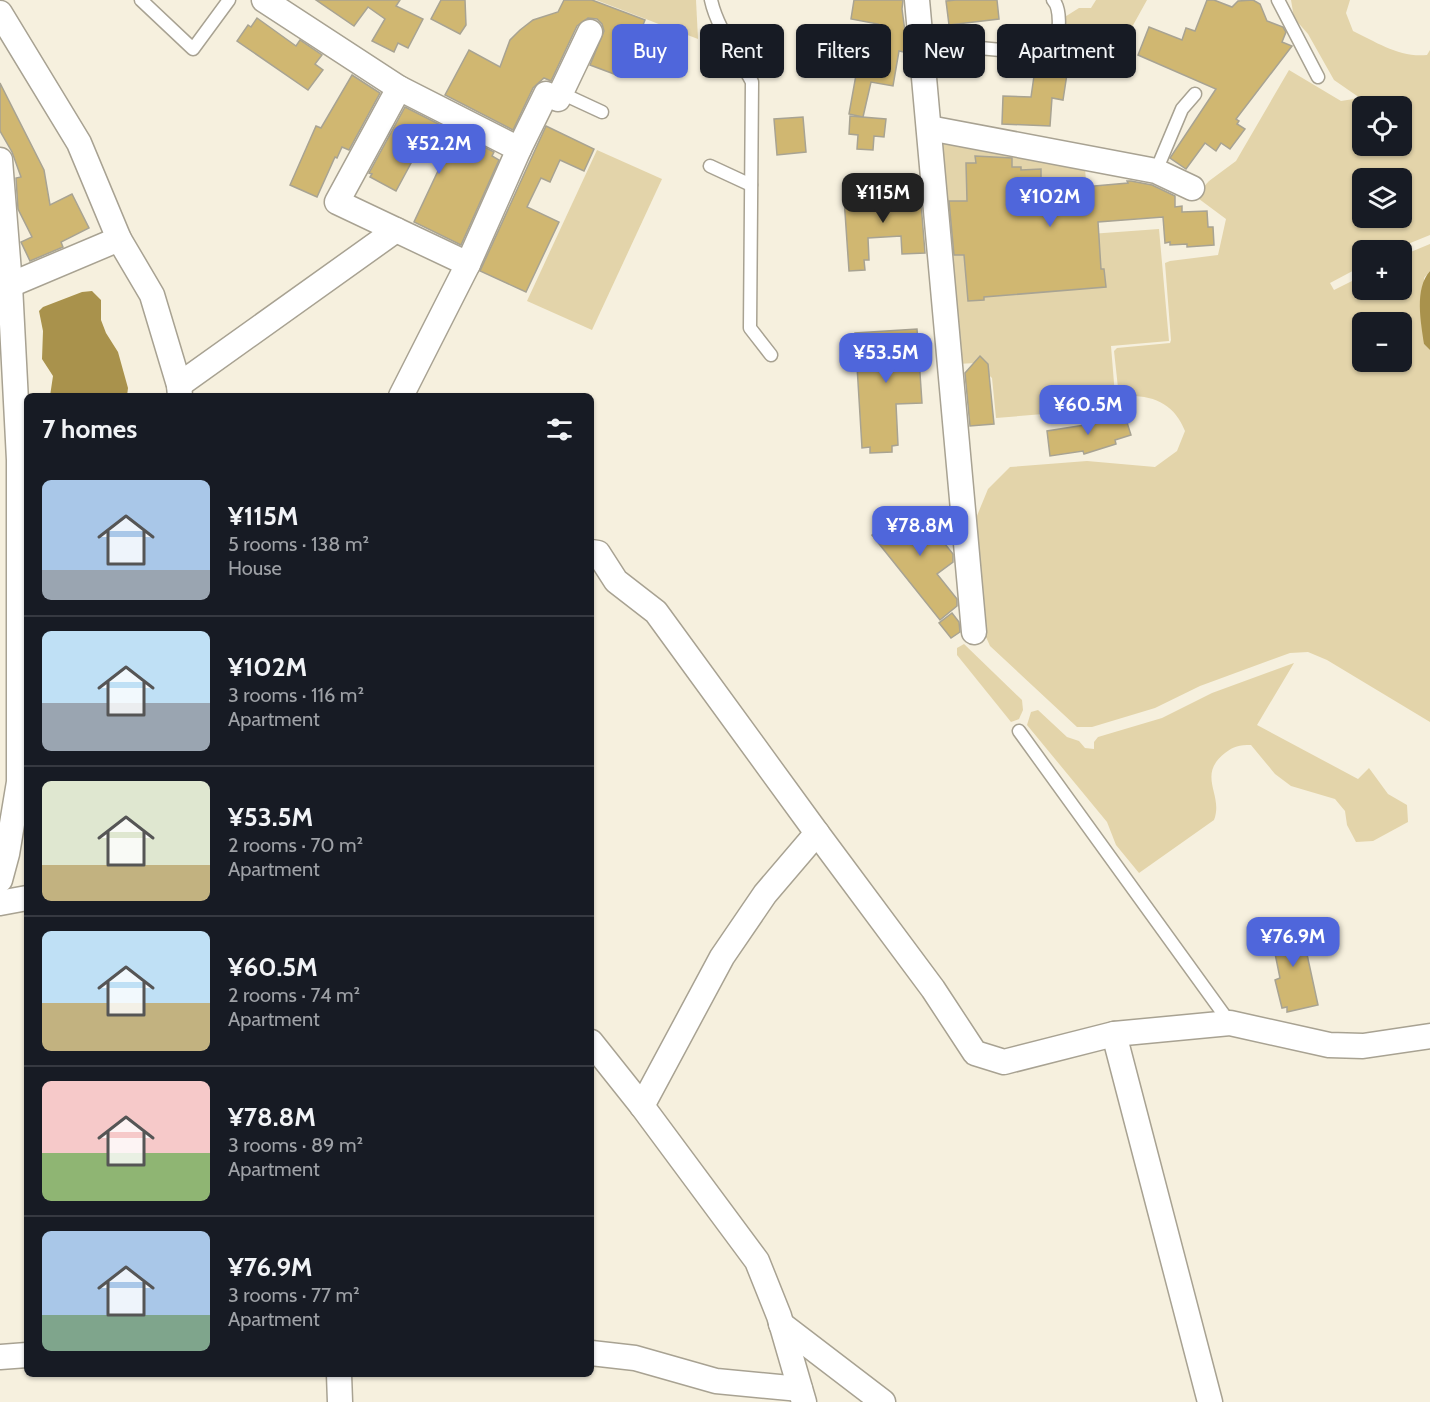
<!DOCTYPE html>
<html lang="en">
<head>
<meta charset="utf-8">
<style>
  body { margin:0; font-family:Cabin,sans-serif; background:#20242c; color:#f1f3f6; height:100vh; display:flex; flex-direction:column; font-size:22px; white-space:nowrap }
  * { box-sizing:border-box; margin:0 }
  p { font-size:20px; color:#9ea1a6 }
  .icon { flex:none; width:33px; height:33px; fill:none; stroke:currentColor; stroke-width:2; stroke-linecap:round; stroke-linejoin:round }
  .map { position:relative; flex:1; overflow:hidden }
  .sheet { position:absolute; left:24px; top:393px; width:570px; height:984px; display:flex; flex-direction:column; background:#171b24; border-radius:9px; box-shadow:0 2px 4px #0004 }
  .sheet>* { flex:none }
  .guide { position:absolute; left:612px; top:24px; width:570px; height:54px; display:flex; gap:12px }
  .buttons { position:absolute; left:1352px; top:96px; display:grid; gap:12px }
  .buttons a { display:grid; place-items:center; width:60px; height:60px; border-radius:9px; background:#171b24; box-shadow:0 2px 4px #0004; font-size:30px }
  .price { position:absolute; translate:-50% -51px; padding:0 14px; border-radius:12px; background:#4f66db; color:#fff; font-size:20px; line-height:39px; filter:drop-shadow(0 2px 3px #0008) }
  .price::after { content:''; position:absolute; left:50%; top:36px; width:18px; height:14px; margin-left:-9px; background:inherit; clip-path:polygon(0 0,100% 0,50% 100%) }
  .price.on { background:#222; color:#fff }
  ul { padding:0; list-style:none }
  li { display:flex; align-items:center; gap:18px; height:150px; padding:0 18px }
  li+li { border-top:2px solid #363941 }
  li span { display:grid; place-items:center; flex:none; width:168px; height:120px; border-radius:9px; color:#555 }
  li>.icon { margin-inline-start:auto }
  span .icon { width:72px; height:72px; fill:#fffc; stroke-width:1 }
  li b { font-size:26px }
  h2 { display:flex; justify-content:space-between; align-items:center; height:72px; padding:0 18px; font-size:26px }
  .chip { padding:0 21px; border-radius:9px; background:#171b24; box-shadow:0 2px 4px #0004; font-size:21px; line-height:54px }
  .chip.on { background:#4f66db; color:#fff }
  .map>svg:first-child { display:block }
  .green { fill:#e3d4aa; fill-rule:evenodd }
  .water { fill:#a9924c }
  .building { fill:#d0b771; stroke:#a8a392; stroke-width:1.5 }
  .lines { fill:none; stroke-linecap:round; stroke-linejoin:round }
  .service-casing { stroke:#a8a292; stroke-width:15 }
  .minor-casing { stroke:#a8a292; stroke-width:27 }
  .service { stroke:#fff; stroke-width:12 }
  .minor { stroke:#fff; stroke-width:24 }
</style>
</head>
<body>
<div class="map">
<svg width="1430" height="1402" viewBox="0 0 1430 1402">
  <rect width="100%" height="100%" fill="#f6f0de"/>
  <!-- green -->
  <g class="green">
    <polygon points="596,0 696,0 698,39"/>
    <polygon points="1096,0 1147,0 1106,74 1071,64 1060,47 1060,20 1079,8 1091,8"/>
    <path d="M1291,0H1350L1346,13L1353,31C1376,42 1400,58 1427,55L1430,50V235L1393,250H1362V266L1330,283L1334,290L1362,276V290H1401V256L1430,244V271L1424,278V344L1430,350V722L1327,660L1308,652L1290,653L1200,686L1155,708L1092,727H1077L990,646L978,619L974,523L988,489L1010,467L1087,461L1155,467L1177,451L1185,431C1175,406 1157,396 1130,396L1124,400L1119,397L1114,351L1117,348L1170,343L1171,340L1165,263L1170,261L1218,255L1226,219L1195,196L1209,181L1236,161L1289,70L1341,101L1360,98L1334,80L1308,34L1294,18ZM1362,106H1401V146H1362ZM1362,178H1401V218H1362ZM1362,322H1401V362H1362Z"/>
    <polygon points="945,141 1085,168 1090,234 1159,229 1169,341 1111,346 1116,408 996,418 992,378 976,363 957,364 939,146"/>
    <polygon points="597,150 662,179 592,330 527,301"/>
    <polygon points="964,644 1022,700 1023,710 1019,719 1011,722 957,655 957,648"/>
    <path d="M1294,663L1257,725L1358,779L1369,768L1388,794L1407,805L1408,822L1373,841L1356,842L1347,825L1345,811L1335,799L1291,786L1275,774L1251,745C1239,745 1234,746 1225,753C1196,776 1224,794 1214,820L1139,873L1116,845L1107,822L1027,725L1031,712L1038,710L1067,737L1079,741L1085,748L1094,749V742L1098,737L1162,718L1212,693Z"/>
  </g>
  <!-- water -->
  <g class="water">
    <path d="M1430,271V350L1424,344C1421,322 1414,289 1430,271Z"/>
    <polygon points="92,291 101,300 101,320 106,333 118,352 128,388 127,396 50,396 53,376 42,359 43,331 39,311 43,307 82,292"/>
  </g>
  <!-- building -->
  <g class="building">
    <polygon points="316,0 400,0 396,6 423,19 408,48 398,43 394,52 372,41 385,19 368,7 354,26"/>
    <polygon points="441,0 465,0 466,25 460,34 431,19"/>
    <polygon points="564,0 592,0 645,20 622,77 590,65 604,31 602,24 597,19 588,18 577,26 551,81 544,78 533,88 513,130 445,95 469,50 500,67 510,40 520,30 533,20 558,12"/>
    <polygon points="854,0 903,0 902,9 906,39 904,52 899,51 893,86 871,82 863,117 849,114 859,58 871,60 878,24 851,19"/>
    <polygon points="956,0 997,0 999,19 949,25 946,1"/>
    <polygon points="1207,0 1214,0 1232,7 1238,1 1253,0 1260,4 1267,21 1283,27 1286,32 1282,42 1292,46 1236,119 1239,121 1237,124 1245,129 1230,149 1221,143 1216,151 1205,143 1186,169 1170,158 1216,89 1138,55 1149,27 1182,40 1186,28 1195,31"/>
    <polygon points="257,18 296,46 300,40 322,55 315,64 323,70 308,90 237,41 248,25 251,27"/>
    <polygon points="1035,69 1067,74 1063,100 1052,98 1050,126 1002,124 1003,96 1031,97"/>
    <polygon points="352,75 380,93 349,150 342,147 337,158 335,157 317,197 290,185 316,126 321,128"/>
    <polygon points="0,83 44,170 50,205 72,194 89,228 61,242 63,247 30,261 21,242 32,237 18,209 16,178 21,177 12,152 0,131"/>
    <polygon points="405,107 494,152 492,156 499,160 461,245 414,222 453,139 430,128 396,191 370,177 372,174 369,173"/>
    <polygon points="850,116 886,119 884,137 874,136 873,150 857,149 858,135 849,134"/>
    <polygon points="803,117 806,152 777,155 774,119"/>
    <polygon points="546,126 594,149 584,171 560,160 550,182 541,178 527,207 559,222 526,292 480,271"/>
    <polygon points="975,156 1012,158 1012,167 1021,167 1021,170 1041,169 1041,184 1082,181 1083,187 1128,183 1127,181 1131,181 1152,185 1175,196 1175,207 1182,206 1182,212 1207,211 1208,227 1213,227 1214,245 1187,247 1187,244 1170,245 1170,242 1165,243 1163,217 1098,222 1101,269 1104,269 1106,287 984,297 984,300 968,301 964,255 954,255 949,201 967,201 966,163 976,163"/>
    <polygon points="920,191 925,253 902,254 901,236 868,238 869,260 864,260 865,270 849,271 844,198"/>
    <polygon points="917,329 922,403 896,404 898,445 892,446 892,452 870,453 870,447 862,448 855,333"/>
    <polygon points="980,356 988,364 994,424 970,426 965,373"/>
    <polygon points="1124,413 1131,435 1115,440 1116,444 1084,454 1083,451 1050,456 1047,431 1085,425"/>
    <polygon points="927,510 943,530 937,534 953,554 953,562 937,574 957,599 957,606 940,620 872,535 899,513"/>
    <polygon points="952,613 959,622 960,632 951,638 939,623"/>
    <polygon points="1300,922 1318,1005 1287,1012 1287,1007 1282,1008 1275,980 1280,978 1270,929"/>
  </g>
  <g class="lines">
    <!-- service casing -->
    <g class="service-casing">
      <g id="service">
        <polyline points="141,0 193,49 229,0"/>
        <path d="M711,0C717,28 738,55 752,82L750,328L771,355"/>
        <polyline points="1278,0 1318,77"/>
        <path d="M922,48L948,45L1043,54C1048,52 1053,50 1055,44C1060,33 1061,8 1053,0"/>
        <polyline points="561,93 602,112"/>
        <polyline points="710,166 751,185"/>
        <polyline points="1156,171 1182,109 1195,94"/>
        <polyline points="1019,731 1230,1023"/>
      </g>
    </g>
    <!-- minor casing -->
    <g class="minor-casing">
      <g id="minor">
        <polyline points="264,0 399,88 519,149 468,264 401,396"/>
        <polyline points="917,0 974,632"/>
        <polyline points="0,13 79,143 119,239 152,295 179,385 180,396"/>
        <polyline points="399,88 337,202 468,264"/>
        <polyline points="929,128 1156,171 1192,188"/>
        <polyline points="519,149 546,94 558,99 590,32"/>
        <polyline points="0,160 10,285 19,460 19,782 7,854 0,880"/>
        <polyline points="0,285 10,285 119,239"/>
        <polyline points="179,385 396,230"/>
        <polyline points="591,552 598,553 616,581 656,612 817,833 933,989 975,1053 1004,1062 1114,1034 1230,1023 1329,1045 1363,1046 1430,1036"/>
        <polyline points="0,903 27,898"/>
        <polyline points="1114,1034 1210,1402"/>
        <polyline points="591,1042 642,1106 757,1261 779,1316 804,1402"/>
        <polyline points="642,1106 722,957 765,894 817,833"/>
        <polyline points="781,1324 883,1402"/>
        <polyline points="591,1353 635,1358 716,1381 800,1389"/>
        <polyline points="0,1357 27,1355"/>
        <polyline points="339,1374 340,1402"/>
      </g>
    </g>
    <!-- service -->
    <use href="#service" class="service"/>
    <!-- minor -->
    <use href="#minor" class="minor"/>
  </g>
</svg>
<div class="buttons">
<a><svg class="icon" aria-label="locate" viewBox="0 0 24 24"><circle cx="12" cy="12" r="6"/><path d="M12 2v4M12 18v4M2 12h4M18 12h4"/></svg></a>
<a><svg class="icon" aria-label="layers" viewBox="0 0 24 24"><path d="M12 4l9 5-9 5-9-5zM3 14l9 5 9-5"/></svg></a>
<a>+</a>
<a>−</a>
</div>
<b class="price" style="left:439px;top:175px">¥52.2M</b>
<b class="price on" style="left:883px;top:224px">¥115M</b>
<b class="price" style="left:1050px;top:228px">¥102M</b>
<b class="price" style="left:886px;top:384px">¥53.5M</b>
<b class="price" style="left:1088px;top:436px">¥60.5M</b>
<b class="price" style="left:920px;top:557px">¥78.8M</b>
<b class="price" style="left:1293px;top:968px">¥76.9M</b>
<div class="guide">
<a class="chip on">Buy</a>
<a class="chip">Rent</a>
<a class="chip">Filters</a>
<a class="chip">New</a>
<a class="chip">Apartment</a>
</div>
<section class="sheet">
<h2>7 homes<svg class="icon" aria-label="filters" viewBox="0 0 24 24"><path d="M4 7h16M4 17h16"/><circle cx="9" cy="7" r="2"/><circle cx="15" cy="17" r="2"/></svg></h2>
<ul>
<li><span style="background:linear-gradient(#a9c7e8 75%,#9aa5b1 0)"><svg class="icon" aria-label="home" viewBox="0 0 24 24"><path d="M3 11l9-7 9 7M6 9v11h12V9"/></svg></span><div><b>¥115M</b><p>5 rooms · 138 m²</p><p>House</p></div></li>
<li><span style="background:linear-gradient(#bfe0f5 60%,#9aa5b1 0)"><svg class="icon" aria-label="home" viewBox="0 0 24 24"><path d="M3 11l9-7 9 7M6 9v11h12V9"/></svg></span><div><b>¥102M</b><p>3 rooms · 116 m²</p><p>Apartment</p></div></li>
<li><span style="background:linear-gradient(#dfe7d0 70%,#c2b280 0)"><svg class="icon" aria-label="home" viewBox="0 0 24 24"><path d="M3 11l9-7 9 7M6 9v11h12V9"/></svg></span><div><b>¥53.5M</b><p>2 rooms · 70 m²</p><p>Apartment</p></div></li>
<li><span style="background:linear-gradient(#bfe0f5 60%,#c2b280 0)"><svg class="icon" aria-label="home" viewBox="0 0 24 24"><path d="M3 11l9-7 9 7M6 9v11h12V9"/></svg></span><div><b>¥60.5M</b><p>2 rooms · 74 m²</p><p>Apartment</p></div></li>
<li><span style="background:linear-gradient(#f6c9c9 60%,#8fb573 0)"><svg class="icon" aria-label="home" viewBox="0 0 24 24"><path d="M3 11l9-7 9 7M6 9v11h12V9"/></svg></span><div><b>¥78.8M</b><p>3 rooms · 89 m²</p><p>Apartment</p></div></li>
<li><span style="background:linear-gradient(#a9c7e8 70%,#7fa58c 0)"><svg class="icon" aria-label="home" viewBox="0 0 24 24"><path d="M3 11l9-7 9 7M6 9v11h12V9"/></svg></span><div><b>¥76.9M</b><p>3 rooms · 77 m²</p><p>Apartment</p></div></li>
</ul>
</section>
</div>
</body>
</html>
